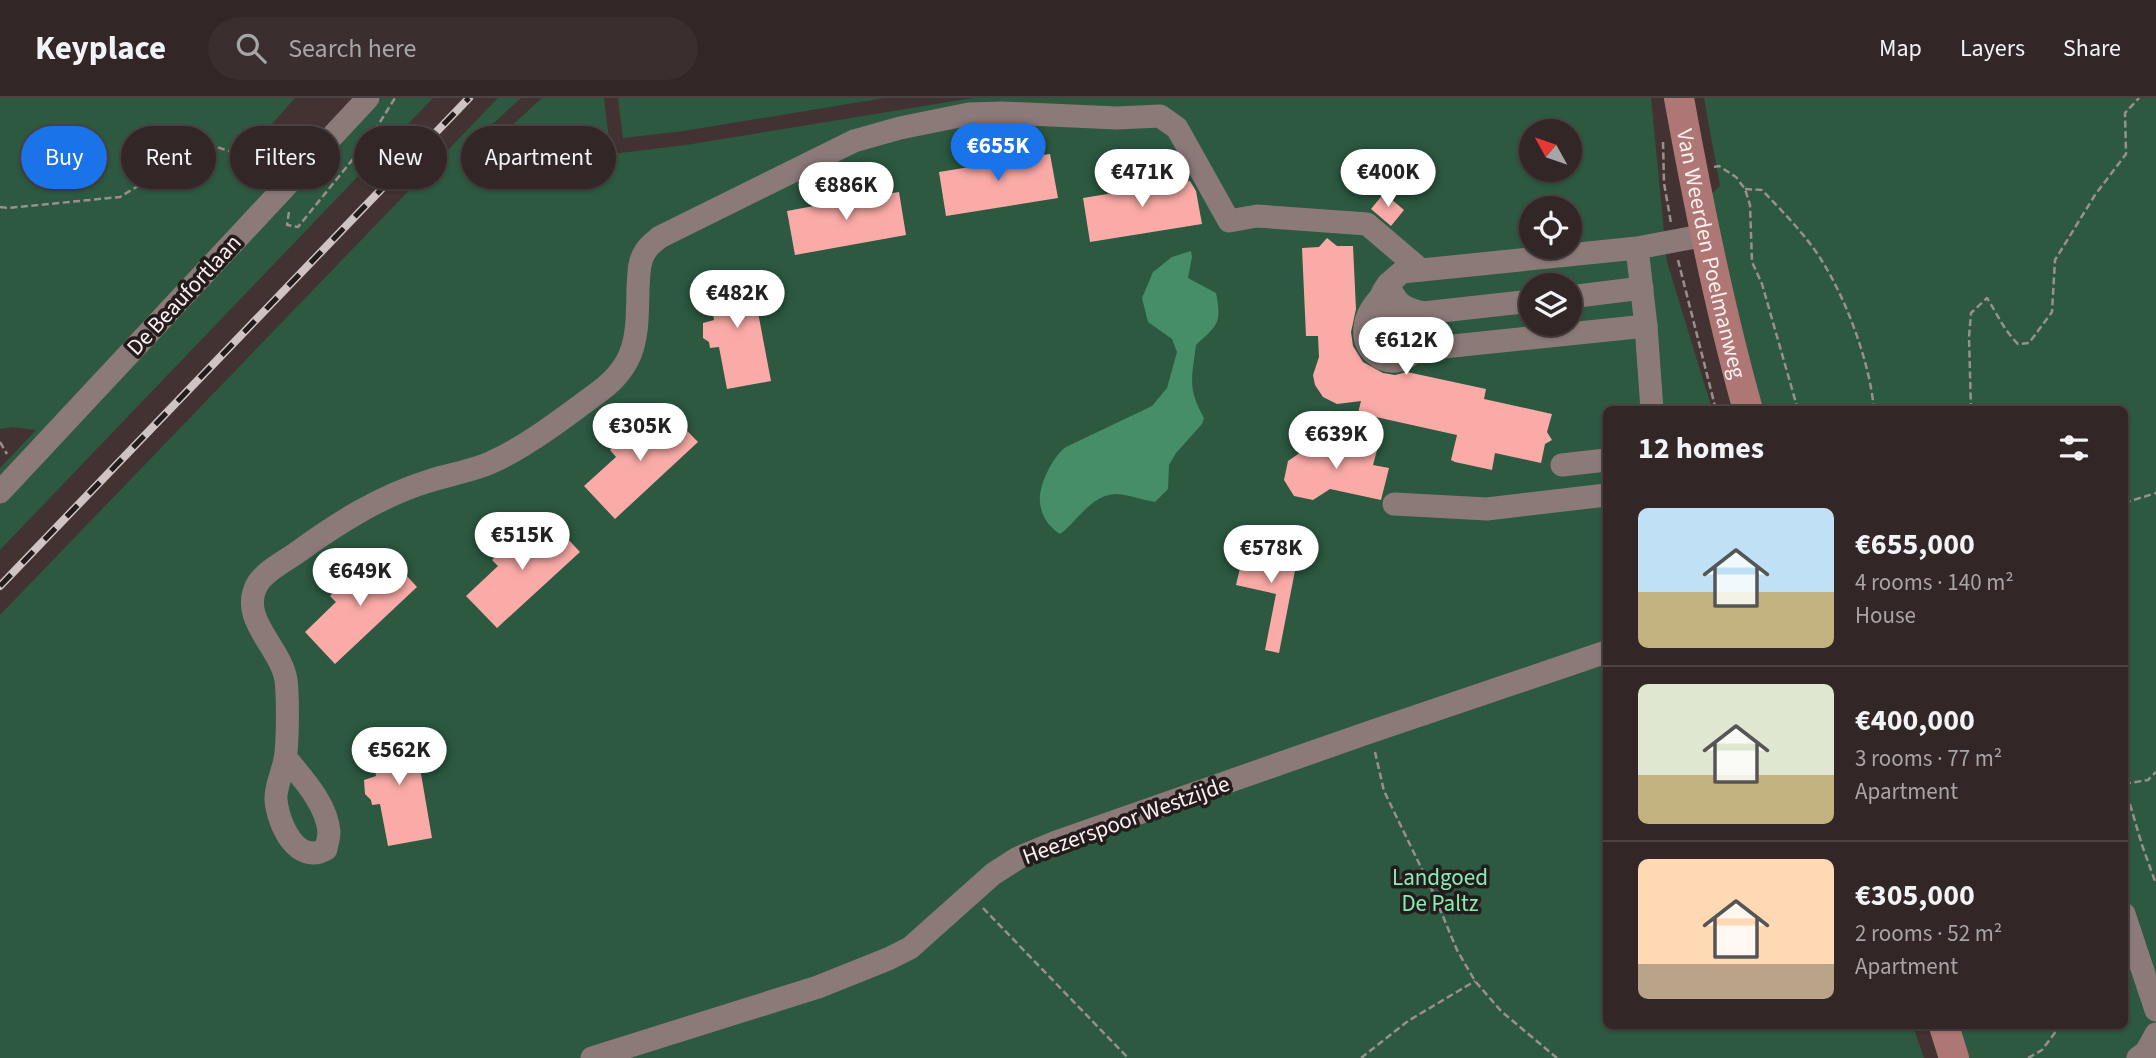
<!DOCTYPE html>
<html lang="en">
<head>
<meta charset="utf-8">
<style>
  body { margin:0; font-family:"Source Sans 3",sans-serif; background:#3a2e2e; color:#f1f3f6; height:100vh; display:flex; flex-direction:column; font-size:26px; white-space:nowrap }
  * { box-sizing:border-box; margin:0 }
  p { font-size:23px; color:#a8a5a7 }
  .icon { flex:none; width:38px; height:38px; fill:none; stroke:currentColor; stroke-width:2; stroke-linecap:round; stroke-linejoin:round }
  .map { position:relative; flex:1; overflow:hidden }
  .drawer { position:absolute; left:1603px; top:308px; width:525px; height:623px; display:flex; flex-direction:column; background:#322626; border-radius:10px; box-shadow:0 2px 5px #0004,0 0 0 2px #4d4343 }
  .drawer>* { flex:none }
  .hud { position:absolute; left:21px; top:28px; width:665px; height:63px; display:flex; gap:14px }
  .needle { width:46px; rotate:310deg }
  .tools { position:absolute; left:1519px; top:21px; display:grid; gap:14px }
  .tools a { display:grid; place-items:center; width:63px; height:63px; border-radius:50%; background:#322626; box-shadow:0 2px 5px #0004,0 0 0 2px #4d4343; font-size:35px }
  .price { position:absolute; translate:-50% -60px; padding:0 16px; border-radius:24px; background:#fff; color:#222; font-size:23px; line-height:46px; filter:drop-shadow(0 2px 4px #0008) }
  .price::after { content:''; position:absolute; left:50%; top:42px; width:21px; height:16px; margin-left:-10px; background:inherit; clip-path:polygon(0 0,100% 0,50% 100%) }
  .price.current { background:#1a73e8; color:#fff }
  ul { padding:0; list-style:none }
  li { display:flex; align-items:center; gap:21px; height:175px; padding:0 35px }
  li+li { border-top:2px solid #4d4343 }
  li span { display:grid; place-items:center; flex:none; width:196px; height:140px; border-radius:10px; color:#555 }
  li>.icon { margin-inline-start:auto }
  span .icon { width:84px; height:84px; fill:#fffc; stroke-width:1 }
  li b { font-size:30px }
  h2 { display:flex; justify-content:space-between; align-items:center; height:84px; padding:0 35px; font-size:30px }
  .tag { padding:0 24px; border-radius:32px; background:#322626; box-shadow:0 2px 5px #0004,0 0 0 2px #4d4343; font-size:24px; line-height:63px }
  .tag.current { background:#1a73e8; color:#fff }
  header { display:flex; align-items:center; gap:42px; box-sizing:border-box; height:98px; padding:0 35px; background:#322626; border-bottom:2px solid #4d4343 }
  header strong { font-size:33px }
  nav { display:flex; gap:38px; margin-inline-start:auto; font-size:24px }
  .search { width:490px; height:63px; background:#3a2e2e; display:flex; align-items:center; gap:18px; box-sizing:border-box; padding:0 24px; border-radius:38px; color:#a8a5a7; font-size:26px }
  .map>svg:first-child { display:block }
  .green { fill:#2c5940; fill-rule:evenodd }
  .water { fill:#468e67 }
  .building { fill:#fbaba7 }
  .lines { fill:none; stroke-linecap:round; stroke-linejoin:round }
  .path { stroke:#9b8f8e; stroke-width:2.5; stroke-dasharray:7 3.5; stroke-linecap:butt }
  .minor { stroke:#8c7a79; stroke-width:23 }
  .major { stroke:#ae7775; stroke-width:30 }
  .rail-casing { stroke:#cfc4c3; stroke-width:8 }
  .rail { stroke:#241c1c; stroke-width:5; stroke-dasharray:16; stroke-linecap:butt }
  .labels { text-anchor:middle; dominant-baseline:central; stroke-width:7; stroke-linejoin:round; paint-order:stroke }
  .street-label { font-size:23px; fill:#faf0ef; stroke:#241c1c }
  .park-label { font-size:23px; fill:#87edb4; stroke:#241c1c }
</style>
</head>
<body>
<header>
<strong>Keyplace</strong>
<div class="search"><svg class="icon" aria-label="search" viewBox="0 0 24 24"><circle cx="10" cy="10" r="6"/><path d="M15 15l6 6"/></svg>Search here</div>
<nav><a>Map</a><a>Layers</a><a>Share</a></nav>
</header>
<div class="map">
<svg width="2156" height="960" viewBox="0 0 2156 960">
  <rect width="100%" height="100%" fill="#423332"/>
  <!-- green -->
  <g class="green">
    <polygon points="0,0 295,0 263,36 297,68 360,0 433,0 0,452 0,370 36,332 12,329 0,331"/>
    <path d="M498,0H521L487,31L476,45C478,65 485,72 505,73L604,57L686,47L973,0H1651L1667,164L1712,311L1606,312V928H1913L1924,960H0V517ZM1531,33H1570V72H1531ZM1531,110H1570V149H1531ZM1531,187H1570V226H1531Z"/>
    <polygon points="542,0 604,0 609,42 504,59 493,56 491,49 498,40"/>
    <polygon points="618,0 884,0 684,33 623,40"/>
    <polygon points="1704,0 2156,0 2156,960 1961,960 1951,928 2124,928 2124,312 1752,311 1709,98 1720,88"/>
  </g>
  <!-- water -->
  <path class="water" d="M1191,153L1192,159L1188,180L1216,195C1222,225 1218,227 1196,247C1192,280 1187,290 1204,320L1202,326L1176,355L1169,367L1168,391L1155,404C1142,402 1127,396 1115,396C1090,398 1078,423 1060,436C1049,429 1041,418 1040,404C1038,388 1053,358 1066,349L1152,308L1167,290L1177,254L1172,241L1148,224L1142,200L1153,174L1172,159Z"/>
  <!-- building -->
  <g class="building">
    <polygon points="992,51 1006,51 1008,62 1050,56 1058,100 946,118 939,74 982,67 980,58 987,57"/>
    <polygon points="1148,74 1153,88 1190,83 1196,93 1202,126 1090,144 1083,100 1126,93 1124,84 1131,83 1136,77 1143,78"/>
    <polygon points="840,89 854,90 857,101 899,94 906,137 795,157 787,113 830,105 828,97 835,96"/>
    <polygon points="1384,95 1404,112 1391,128 1371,111"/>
    <polygon points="1327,140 1337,148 1353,148 1356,211 1351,234 1353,248 1363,264 1383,275 1395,277 1407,274 1486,291 1484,301 1552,316 1547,334 1552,342 1545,346 1541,365 1495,355 1492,372 1455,364 1451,362 1457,337 1358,315 1361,303 1337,306 1323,299 1315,287 1313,277 1319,259 1318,238 1306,238 1302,150 1319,149"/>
    <polygon points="750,172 771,283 727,291 719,249 710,250 709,244 703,240 703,225 714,222 707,180"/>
    <polygon points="667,312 698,344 615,421 584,388 616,359 610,352 615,348 614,340 622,337 624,330 636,340"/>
    <polygon points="1317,339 1377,352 1373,367 1389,370 1381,402 1330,391 1313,402 1294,398 1284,382 1288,363 1304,352 1313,355"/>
    <polygon points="549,421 580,454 497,530 466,498 498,468 492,462 497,457 496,450 504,446 506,439 518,450"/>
    <polygon points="1280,448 1299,452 1279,555 1265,552 1276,496 1236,487 1244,453 1266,457"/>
    <polygon points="387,456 417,489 335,566 305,534 336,504 330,498 335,493 337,485 346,477 356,485"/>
    <polygon points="413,629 432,740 388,748 380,706 372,707 371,702 365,696 364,682 376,678 369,637"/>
  </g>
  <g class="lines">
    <!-- path -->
    <g class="path">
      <polyline points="1663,44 1664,85 1671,125"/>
      <polyline points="1714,69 1719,68 1736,79 1745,91 1750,107 1752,164 1762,186 1798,312"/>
      <path d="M1745,91L1762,92C1783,114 1806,137 1822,163C1847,203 1870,265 1874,312"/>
      <polyline points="0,109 8,110 120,99 156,77 217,49 255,62 276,73"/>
      <polyline points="289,114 287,127 298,129 370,40 395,0"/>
      <polyline points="1678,162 1716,312"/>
      <path d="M1971,312L1969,239L1971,215L1987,200C1998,217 2003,231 2018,246L2029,245L2052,214L2055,162L2095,97L2126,56L2125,15L2139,0"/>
      <polyline points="0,344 7,356"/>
      <polyline points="2124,405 2156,395"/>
      <polyline points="1375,654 1384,693 1432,792 1457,852 1475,883 1501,913 1557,960"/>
      <polyline points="2124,686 2142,747 2156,786"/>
      <polyline points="2124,686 2148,682 2156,674"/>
      <polyline points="983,810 1128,960"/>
      <polyline points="1361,960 1408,923 1475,883"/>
      <polyline points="2028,960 2042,952 2060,928"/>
    </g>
    <!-- minor -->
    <g class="minor">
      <path d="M1637,150L1646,228L1424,251L1417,248C1407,239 1379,213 1381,199C1383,189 1395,180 1402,174L1637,150L1706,137"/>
      <path d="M1388,186C1396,205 1402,210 1423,215L1531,203"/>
      <path d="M1381,199C1336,246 1396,286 1417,248"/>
      <polyline points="1570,199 1642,190"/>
      <polyline points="1646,228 1652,312"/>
      <polyline points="1562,367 1606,362"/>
      <polyline points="0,394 368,0"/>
      <polyline points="1394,406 1487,411 1606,397"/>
      <path d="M286,660C302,680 327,706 329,734C329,739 327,746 326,751C297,768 278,726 276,702C275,689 283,674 285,661C288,646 288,598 286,582C281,549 237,520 258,485C265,474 283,464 295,456C336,426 380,398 429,383C450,376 474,373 494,363C529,347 569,316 600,293C639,264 637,234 638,190C639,178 638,164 645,154C648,148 655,143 660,139L854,43L900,30L969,16L1002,15L1117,20L1160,18L1177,30L1229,123L1257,118L1367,126L1421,172"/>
      <polyline points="2124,816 2156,912"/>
      <polyline points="592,960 818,889 888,861 910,850 993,776 1018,760 1056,744 1370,634 1606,554"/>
      <polyline points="2138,960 2146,954 2156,936"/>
    </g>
    <!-- major -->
    <g class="major">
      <path id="s1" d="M1679,0C1698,105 1719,209 1748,312"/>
      <polyline points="1944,928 1954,960"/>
    </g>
    <!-- rail casing -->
    <g class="rail-casing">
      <polyline id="rail" points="0,488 469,0"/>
    </g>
    <!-- rail -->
    <use href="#rail" class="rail"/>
  </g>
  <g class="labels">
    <!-- street labels -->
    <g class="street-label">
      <text stroke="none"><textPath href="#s1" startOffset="159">Van Weerden Poelmanweg</textPath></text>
      <text transform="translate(184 197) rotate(-47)">De Beaufortlaan</text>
      <text transform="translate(1126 722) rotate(-20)">Heezerspoor Westzijde</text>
    </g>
    <!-- park labels -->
    <g class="park-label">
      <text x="1440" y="779">Landgoed<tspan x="1440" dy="26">De Paltz</tspan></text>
    </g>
  </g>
</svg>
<div class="tools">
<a><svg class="needle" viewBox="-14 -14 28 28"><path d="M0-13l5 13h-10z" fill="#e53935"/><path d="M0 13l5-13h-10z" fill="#a8a5a7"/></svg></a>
<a><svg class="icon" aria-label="locate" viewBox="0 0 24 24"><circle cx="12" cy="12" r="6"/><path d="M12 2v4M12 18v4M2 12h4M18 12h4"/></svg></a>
<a><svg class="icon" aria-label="layers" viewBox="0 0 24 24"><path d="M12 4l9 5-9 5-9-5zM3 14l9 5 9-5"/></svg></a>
</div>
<b class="price current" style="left:998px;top:85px">€655K</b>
<b class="price" style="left:1142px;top:111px">€471K</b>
<b class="price" style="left:1388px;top:111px">€400K</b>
<b class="price" style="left:846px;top:124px">€886K</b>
<b class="price" style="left:737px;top:232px">€482K</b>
<b class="price" style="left:1406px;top:279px">€612K</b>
<b class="price" style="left:640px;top:365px">€305K</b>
<b class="price" style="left:1336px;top:373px">€639K</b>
<b class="price" style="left:522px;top:474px">€515K</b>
<b class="price" style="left:1271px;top:487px">€578K</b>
<b class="price" style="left:360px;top:510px">€649K</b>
<b class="price" style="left:399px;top:689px">€562K</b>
<div class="hud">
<a class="tag current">Buy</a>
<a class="tag">Rent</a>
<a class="tag">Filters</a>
<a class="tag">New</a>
<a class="tag">Apartment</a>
</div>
<section class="drawer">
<h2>12 homes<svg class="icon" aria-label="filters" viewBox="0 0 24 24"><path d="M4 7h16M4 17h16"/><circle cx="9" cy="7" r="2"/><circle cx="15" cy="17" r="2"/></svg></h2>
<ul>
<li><span style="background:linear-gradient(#bfe0f5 60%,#c2b280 0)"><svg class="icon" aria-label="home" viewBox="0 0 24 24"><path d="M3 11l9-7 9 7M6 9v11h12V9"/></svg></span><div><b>€655,000</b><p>4 rooms · 140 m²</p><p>House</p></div></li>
<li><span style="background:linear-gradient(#dfe7d0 65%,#c2b280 0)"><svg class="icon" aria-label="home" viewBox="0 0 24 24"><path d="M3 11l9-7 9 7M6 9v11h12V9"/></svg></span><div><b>€400,000</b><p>3 rooms · 77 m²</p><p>Apartment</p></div></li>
<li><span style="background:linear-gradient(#ffd9b3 75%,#b9a48a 0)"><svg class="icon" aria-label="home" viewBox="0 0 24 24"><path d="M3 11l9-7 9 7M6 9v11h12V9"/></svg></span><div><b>€305,000</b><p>2 rooms · 52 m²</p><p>Apartment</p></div></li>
</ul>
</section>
</div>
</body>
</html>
